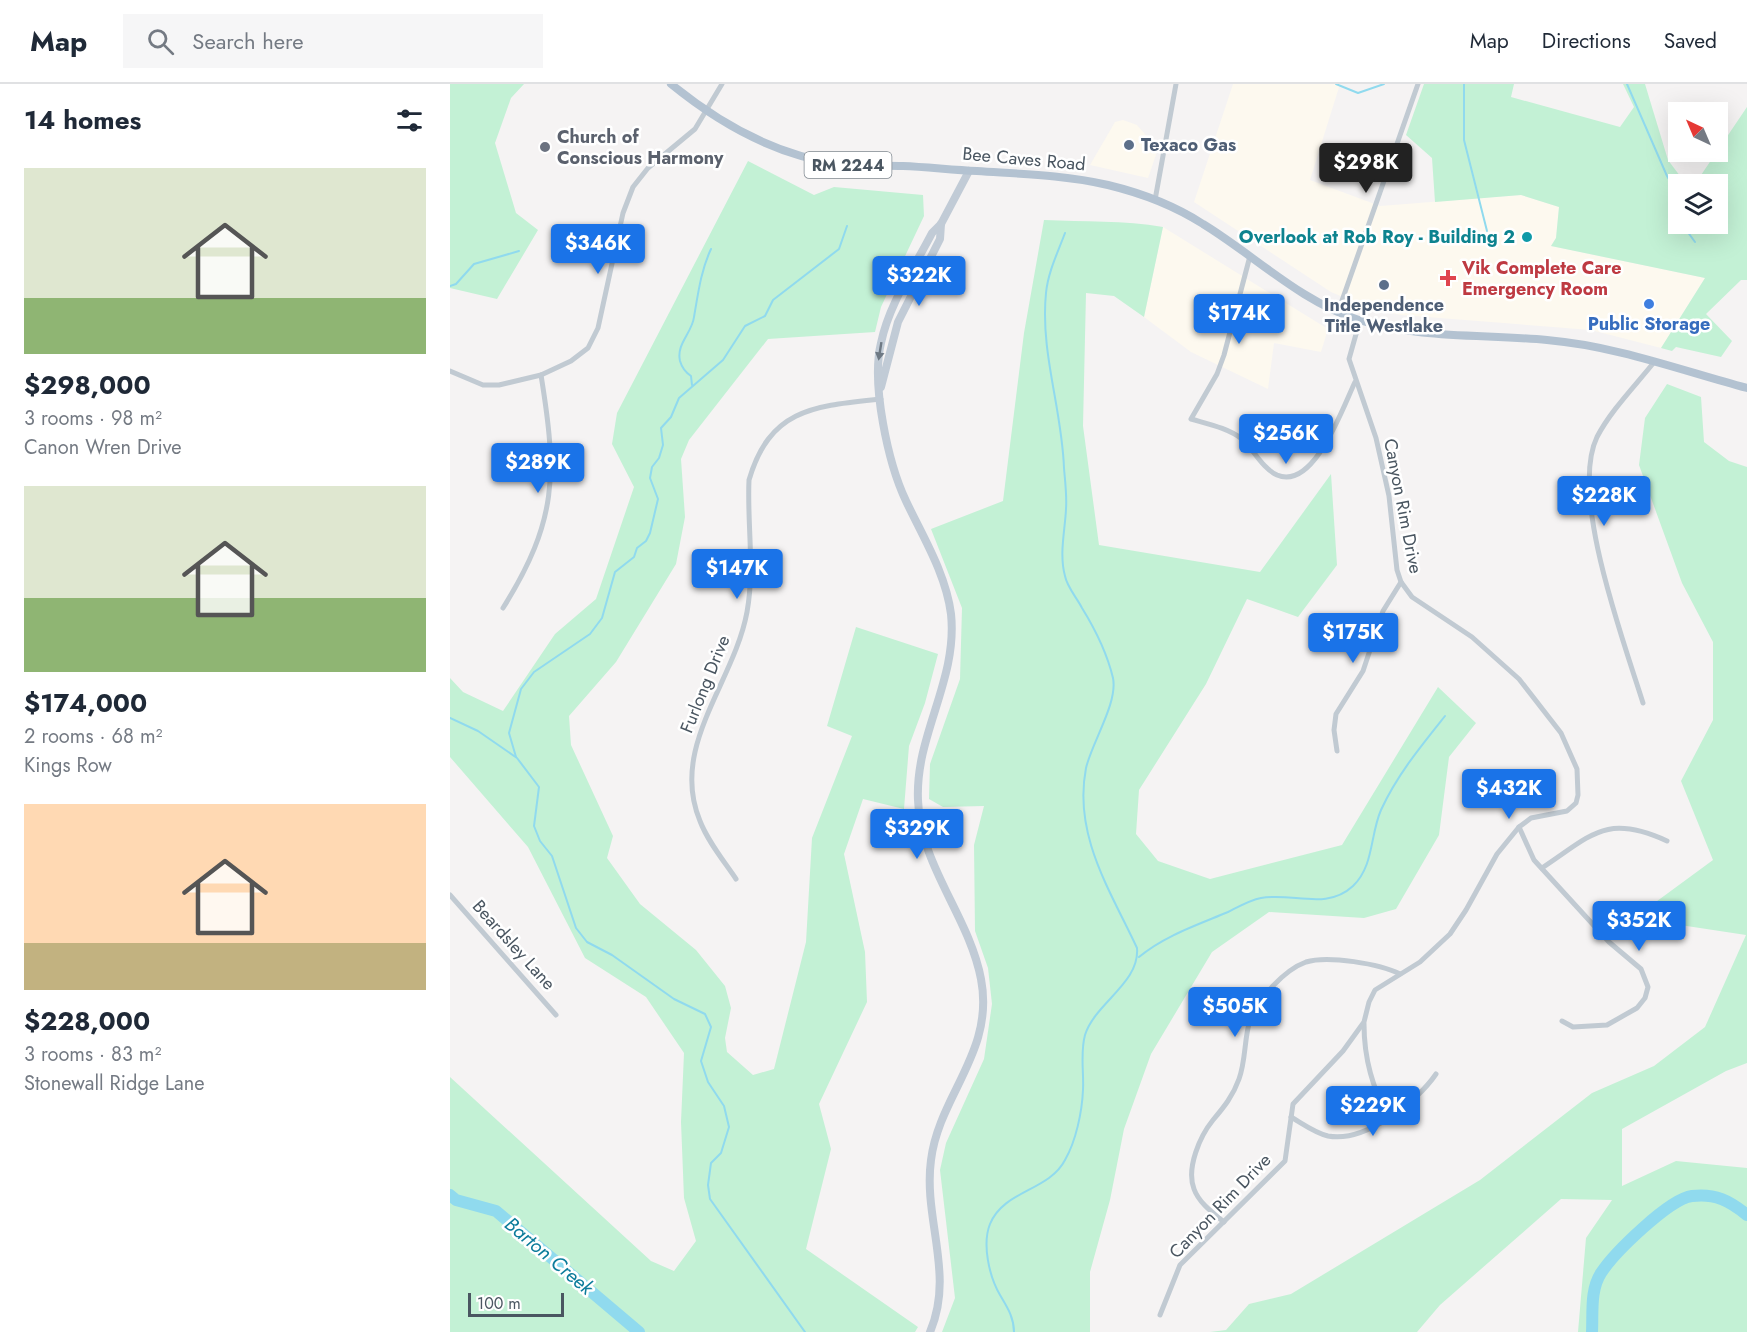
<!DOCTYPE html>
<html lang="en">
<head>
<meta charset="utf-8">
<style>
  body { margin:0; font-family:Jost,sans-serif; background:#f6f6f7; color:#1f2937; height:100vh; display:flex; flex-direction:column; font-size:22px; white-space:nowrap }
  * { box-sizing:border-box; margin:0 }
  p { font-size:20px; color:#747a83 }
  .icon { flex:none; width:33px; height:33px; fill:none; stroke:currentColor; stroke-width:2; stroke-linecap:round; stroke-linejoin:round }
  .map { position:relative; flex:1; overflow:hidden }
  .panel { display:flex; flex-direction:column; background:#fff; width:450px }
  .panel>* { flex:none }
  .needle { width:39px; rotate:316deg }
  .buttons { position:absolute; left:1218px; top:18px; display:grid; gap:12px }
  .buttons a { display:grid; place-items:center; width:60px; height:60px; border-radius:0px; background:#fff; box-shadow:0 6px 24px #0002; font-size:30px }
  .scale { position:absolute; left:18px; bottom:15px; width:96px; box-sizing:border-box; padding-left:6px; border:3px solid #4a5661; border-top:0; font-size:16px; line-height:21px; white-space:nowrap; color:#4a5661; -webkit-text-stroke:4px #fff; paint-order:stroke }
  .price { position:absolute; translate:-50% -51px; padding:0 14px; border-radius:6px; background:#1a73e8; color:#fff; font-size:20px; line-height:39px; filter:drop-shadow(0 2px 3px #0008) }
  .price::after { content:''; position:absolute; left:50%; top:36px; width:18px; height:14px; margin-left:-9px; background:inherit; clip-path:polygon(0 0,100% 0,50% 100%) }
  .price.active { background:#222; color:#fff }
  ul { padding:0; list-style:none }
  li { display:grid; align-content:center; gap:12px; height:318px; padding:0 24px }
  li span { display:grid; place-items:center; height:186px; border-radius:0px; color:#555 }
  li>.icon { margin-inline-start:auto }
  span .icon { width:108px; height:108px; fill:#fffc; stroke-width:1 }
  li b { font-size:26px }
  h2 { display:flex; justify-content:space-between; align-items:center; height:72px; padding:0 24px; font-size:26px }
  header { display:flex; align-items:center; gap:36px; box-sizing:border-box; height:84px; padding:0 30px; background:#fff; border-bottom:2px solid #e0e1e3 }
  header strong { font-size:28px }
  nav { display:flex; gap:33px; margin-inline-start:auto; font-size:21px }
  .search { width:420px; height:54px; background:#f6f6f7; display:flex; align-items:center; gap:15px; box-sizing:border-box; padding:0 21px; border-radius:0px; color:#747a83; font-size:22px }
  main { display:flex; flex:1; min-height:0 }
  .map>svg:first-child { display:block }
  .commercial { fill:#fdf9ef }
  .green { fill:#c3f1d5 }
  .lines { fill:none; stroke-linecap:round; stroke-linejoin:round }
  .stream { stroke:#90daee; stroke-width:2 }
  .river { stroke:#90daee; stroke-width:12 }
  .street { stroke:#c1cad2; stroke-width:5 }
  .secondary { stroke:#c1cbd6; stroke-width:8 }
  .primary { stroke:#b3c2d1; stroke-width:8 }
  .oneway { fill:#6e7984 }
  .service-dot { fill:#5c6f8a; stroke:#fff; stroke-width:2 }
  .worship-dot { fill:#6b7280; stroke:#fff; stroke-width:2 }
  .culture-dot { fill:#0f9aa8; stroke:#fff; stroke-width:2 }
  .health-dot { fill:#e0444e; stroke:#fff; stroke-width:2 }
  .shop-dot { fill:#3f7fe0; stroke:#fff; stroke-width:2 }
  .labels { text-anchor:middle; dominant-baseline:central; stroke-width:5; stroke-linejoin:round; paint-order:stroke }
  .shield { fill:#fff; stroke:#808990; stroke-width:1.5 }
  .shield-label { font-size:16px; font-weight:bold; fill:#4a5661 }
  .worship-label { font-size:18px; font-weight:bold; fill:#5b616d; stroke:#fff; text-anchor:start }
  .service-label { font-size:18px; font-weight:bold; fill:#4e5e75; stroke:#fff; text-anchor:start }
  .street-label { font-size:18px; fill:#4a5661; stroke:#fff }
  .culture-label { font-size:18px; font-weight:bold; fill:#0d838f; stroke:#fff; text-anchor:end }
  .health-label { font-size:18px; font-weight:bold; fill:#be3a42; stroke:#fff; text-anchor:start }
  .shop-label { font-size:18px; font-weight:bold; fill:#366cbe; stroke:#fff }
  .water-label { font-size:20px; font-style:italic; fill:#0c7c9b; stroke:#fff }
</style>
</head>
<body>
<header>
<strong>Map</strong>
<div class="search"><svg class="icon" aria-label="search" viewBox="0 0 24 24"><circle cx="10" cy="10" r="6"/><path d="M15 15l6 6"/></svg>Search here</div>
<nav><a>Map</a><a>Directions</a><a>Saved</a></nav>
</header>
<main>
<section class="panel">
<h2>14 homes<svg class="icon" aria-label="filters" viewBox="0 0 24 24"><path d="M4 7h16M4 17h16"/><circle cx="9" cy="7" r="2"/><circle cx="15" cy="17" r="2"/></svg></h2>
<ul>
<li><span style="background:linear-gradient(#dfe7d0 70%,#8fb573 0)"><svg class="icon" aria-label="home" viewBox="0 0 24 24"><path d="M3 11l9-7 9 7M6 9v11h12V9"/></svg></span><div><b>$298,000</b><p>3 rooms · 98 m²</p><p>Canon Wren Drive</p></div></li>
<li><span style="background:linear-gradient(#dfe7d0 60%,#8fb573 0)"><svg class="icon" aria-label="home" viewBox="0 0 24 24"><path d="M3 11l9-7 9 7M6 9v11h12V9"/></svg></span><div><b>$174,000</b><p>2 rooms · 68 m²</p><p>Kings Row</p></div></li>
<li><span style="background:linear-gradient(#ffd9b3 75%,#c2b280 0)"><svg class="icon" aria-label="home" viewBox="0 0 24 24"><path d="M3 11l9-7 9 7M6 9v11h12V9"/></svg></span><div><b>$228,000</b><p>3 rooms · 83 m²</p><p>Stonewall Ridge Lane</p></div></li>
</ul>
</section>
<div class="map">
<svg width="1297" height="1248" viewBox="0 0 1297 1248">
  <rect width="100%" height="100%" fill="#f5f3f3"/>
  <!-- commercial -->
  <g class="commercial">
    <polygon points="783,0 890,0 860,96 930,122 1071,111 1109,123 1106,154 1101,162 1255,194 1211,264 1141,246 951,231 921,225 881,208 744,118"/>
    <polygon points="673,36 687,41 708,65 698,94 640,81 665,38"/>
    <polygon points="713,143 878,245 871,268 824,259 818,305 741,268 694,233"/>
  </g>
  <!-- green -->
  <g class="green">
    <polygon points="0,0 74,0 61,14 45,59 66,129 88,146 47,215 0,204"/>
    <polygon points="974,0 1064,0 1061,13 1170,43 1184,23 1173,0 1195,0 1218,76 1236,100 1228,100 1228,140 1268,140 1268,100 1245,100 1297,23 1297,196 1291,196 1256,230 1282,257 1271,273 1226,263 1222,267 1211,264 1255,194 1101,162 1106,154 1109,123 1071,111 985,118 982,74 956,51"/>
    <polygon points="298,77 364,111 384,103 473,111 474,132 431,223 425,248 318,255 239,356 231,375 235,433 226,480 166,578 119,632 121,661 163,752 157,774 190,820 246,866 275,902 281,924 275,954 277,968 303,991 324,985 356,858 362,754 402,652 377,642 406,543 488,570 475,619 459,662 454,725 413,715 394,770 415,868 417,918 369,1020 381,1065 356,1165 468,1243 465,1248 0,1248 0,993 201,1177 224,1187 246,1157 234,1114 231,1038 234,969 196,913 135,874 78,763 0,673 0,594 13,608 53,627 105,550 146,515 184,403 162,360 167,329"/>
    <path d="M594,136C634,138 674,136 713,143L694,233L664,212L636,209L633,342L649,461L810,488L881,390L887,481L848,533L797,515L756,600L689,706L686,750L708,777L760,795L892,761L988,603L1026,639L999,673L989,751L946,825L914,834L819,828L762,868L701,970L674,1045L660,1116L640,1188V1248H492L505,1214L490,1086L496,1059L534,975L542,920L538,884L525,847L524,761L534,722L493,723L479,715L480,680L510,595L512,524L481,445L553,417L574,249Z"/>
    <polygon points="1217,300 1251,313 1254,358 1279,377 1297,383 1297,979 1276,987 1172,1045 1172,1102 1226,1077 1297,1084 1297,1248 1128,1248 1136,1154 1162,1116 1111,1115 990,1221 967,1248 760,1248 776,1246 799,1220 841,1210 1030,1096 1142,1009 1204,982 1255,943 1296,851 1184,834 1263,776 1231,697 1263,636 1263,558 1232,499 1189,381 1195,334"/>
  </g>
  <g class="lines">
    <!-- stream -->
    <g class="stream">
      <polyline points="886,0 908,9 934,0"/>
      <polyline points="1014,0 1014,56 1037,147"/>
      <polyline points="1177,0 1217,92 1228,110"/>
      <polyline points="1236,140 1237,147 1245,158"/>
      <polyline points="0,202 6,200 24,180 69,167"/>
      <path d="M242,301L241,292C235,288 232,284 230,277C226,260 242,249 244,233C248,210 251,186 261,165"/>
      <polyline points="0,634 28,647 67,674 89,703 84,742 90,757 102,772 126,844 137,858 162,871 224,915 255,930 261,943 251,977 258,998 274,1022 279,1043 271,1069 261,1079 258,1101 260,1115 355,1248"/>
      <polyline points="66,673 59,649 71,605 84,588 140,550 152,534 165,488 184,473 187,464 196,457 200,449 208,415 200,394 202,383 209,374 213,361 211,344 221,333 229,314 273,276 295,242 315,232 323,216 389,165 397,142"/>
      <path d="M689,873C714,852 747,841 778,828C788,823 800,816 811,814C843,808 876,827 903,802C924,782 920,751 931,726C947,691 971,662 995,632"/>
      <path d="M564,1248C564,1233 557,1223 550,1211C539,1192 532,1160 540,1140C554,1106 599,1107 615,1076C626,1057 632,1028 633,1006C634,988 630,969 635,951C645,919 690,899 687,864C660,806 623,751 636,684C642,658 668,619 663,594C657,569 645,545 632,524C627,514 617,503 615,492C609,470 615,447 616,425C617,411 615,397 614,384C612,325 590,268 596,209C598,188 608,168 615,149"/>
    </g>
    <!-- river -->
    <g class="river">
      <polyline points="0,1111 6,1116 46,1127 189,1248"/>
      <path d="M1142,1248C1143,1229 1140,1206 1151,1189C1164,1169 1219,1115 1242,1112C1265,1109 1280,1117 1297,1131"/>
    </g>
    <!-- street -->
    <g class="street">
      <polyline points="705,116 726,0"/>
      <path d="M800,172L774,271L767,290L741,335C758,340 778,344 792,355C804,366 812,384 827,391C864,407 893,323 905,298"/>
      <polyline points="888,228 968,0"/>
      <polyline points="0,287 33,301 49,301 91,291 121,277 138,264 148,244 173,129 183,103 198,84 245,45 272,0"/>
      <path d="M53,524C108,436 107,390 91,291"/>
      <path d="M1193,619C1174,558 1119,411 1147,353C1161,326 1186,301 1205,277"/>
      <polyline points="887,667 884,646 886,630 913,587 933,527 951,498"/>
      <polyline points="1069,743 1084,776 1159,858 1191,885 1198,903 1195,914 1187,924 1157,941 1123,943 1112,937"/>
      <path d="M1092,784C1142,751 1156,729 1217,757"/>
      <path d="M286,795C274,777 258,758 250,737C219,663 284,599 297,528C305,484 297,440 299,396C320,324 365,322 431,315"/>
      <polyline points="0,811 106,931"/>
      <path d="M914,940C914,976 923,1003 938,1035"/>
      <path d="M841,1033C853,1040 865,1049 878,1052C915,1059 967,1018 986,990"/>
      <path d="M774,1138C763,1129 749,1119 744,1105C736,1084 750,1052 763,1036C774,1023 783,1012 789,995C796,976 794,955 800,936C809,914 834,886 856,878C878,871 930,880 950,890"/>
      <polyline points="710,1231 730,1181 835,1077 843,1020 893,967 914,938 919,918 925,906 970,878 1000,850 1016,826 1047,770 1069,743 1081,734 1117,727 1126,719 1128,711 1127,685 1111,649 1069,595 1022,553 962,513 951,498 947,486 939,412 926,354 899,275 910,236"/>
    </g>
    <!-- secondary -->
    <g class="secondary">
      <polyline points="431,303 448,238 490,155 491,140"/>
      <path d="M480,1248C505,1190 473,1135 481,1076C489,1011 545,968 531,895C519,832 470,782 468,716C465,651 508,596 501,530C496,490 473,453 456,417C438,379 421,300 431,259C439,220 464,184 482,149L491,140L519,87"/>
    </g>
    <!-- primary -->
    <path class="primary" d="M221,0C270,40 327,72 390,80C410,83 432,81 453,82C478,83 502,86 527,87C571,90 615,91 658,101C691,109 725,122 753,140C804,171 851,218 909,236C969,255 1034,250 1097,256C1166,262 1230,286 1297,304"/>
  </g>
  <!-- one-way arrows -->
  <defs><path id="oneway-solid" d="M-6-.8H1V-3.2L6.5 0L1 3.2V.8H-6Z" transform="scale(1.5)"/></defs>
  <use class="oneway" href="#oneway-solid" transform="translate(430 267) rotate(99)"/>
  <!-- markers -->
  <g class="service-dot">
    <circle cx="679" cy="61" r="6"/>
    <circle cx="934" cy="201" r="6"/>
  </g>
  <circle class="worship-dot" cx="95" cy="63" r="6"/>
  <circle class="culture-dot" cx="1077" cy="153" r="6"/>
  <path class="health-dot" d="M995 185h6v6h6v6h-6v6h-6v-6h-6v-6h6z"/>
  <circle class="shop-dot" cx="1199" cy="220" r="6"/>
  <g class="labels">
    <!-- shield labels -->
    <rect class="shield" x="354.5" y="68" width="87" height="26" rx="4.5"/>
    <g class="shield-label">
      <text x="398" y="81">RM 2244</text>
    </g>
    <!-- worship labels -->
    <g class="worship-label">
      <text x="107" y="53">Church of<tspan x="107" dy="21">Conscious Harmony</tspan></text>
    </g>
    <!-- service labels -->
    <g class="service-label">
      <text x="691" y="61">Texaco Gas</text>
      <text x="934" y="221" text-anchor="middle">Independence<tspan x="934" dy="21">Title Westlake</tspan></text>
    </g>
    <!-- street labels -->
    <g class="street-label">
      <text transform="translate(574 75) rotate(5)">Bee Caves Road</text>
      <text transform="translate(953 422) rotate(79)">Canyon Rim Drive</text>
      <text transform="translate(255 600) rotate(-68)">Furlong Drive</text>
      <text transform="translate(64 861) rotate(48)">Beardsley Lane</text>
      <text transform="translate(770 1122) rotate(-46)">Canyon Rim Drive</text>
    </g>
    <!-- culture labels -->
    <g class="culture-label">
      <text x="1065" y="153">Overlook at Rob Roy - Building 2</text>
    </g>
    <!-- health labels -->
    <g class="health-label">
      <text x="1012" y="184">Vik Complete Care<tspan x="1012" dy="21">Emergency Room</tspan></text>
    </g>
    <!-- shop labels -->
    <g class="shop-label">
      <text x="1199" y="240">Public Storage</text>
    </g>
    <!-- water labels -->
    <g class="water-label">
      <text transform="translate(99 1172) rotate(40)">Barton Creek</text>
    </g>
  </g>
</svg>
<div class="buttons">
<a><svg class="needle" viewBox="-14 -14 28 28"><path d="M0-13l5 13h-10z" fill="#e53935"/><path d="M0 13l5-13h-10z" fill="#747a83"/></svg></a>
<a><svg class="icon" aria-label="layers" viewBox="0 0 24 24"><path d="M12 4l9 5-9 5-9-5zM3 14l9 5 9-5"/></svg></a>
</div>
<div class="scale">100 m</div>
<b class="price active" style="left:916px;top:110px">$298K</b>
<b class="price" style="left:148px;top:191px">$346K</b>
<b class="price" style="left:469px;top:223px">$322K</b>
<b class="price" style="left:789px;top:261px">$174K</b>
<b class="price" style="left:836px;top:381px">$256K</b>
<b class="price" style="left:88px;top:410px">$289K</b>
<b class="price" style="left:1154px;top:443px">$228K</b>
<b class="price" style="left:287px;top:516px">$147K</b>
<b class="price" style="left:903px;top:580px">$175K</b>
<b class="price" style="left:1059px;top:736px">$432K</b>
<b class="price" style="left:467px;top:776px">$329K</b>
<b class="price" style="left:1189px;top:868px">$352K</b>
<b class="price" style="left:785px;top:954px">$505K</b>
<b class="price" style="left:923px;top:1053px">$229K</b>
</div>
</main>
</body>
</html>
